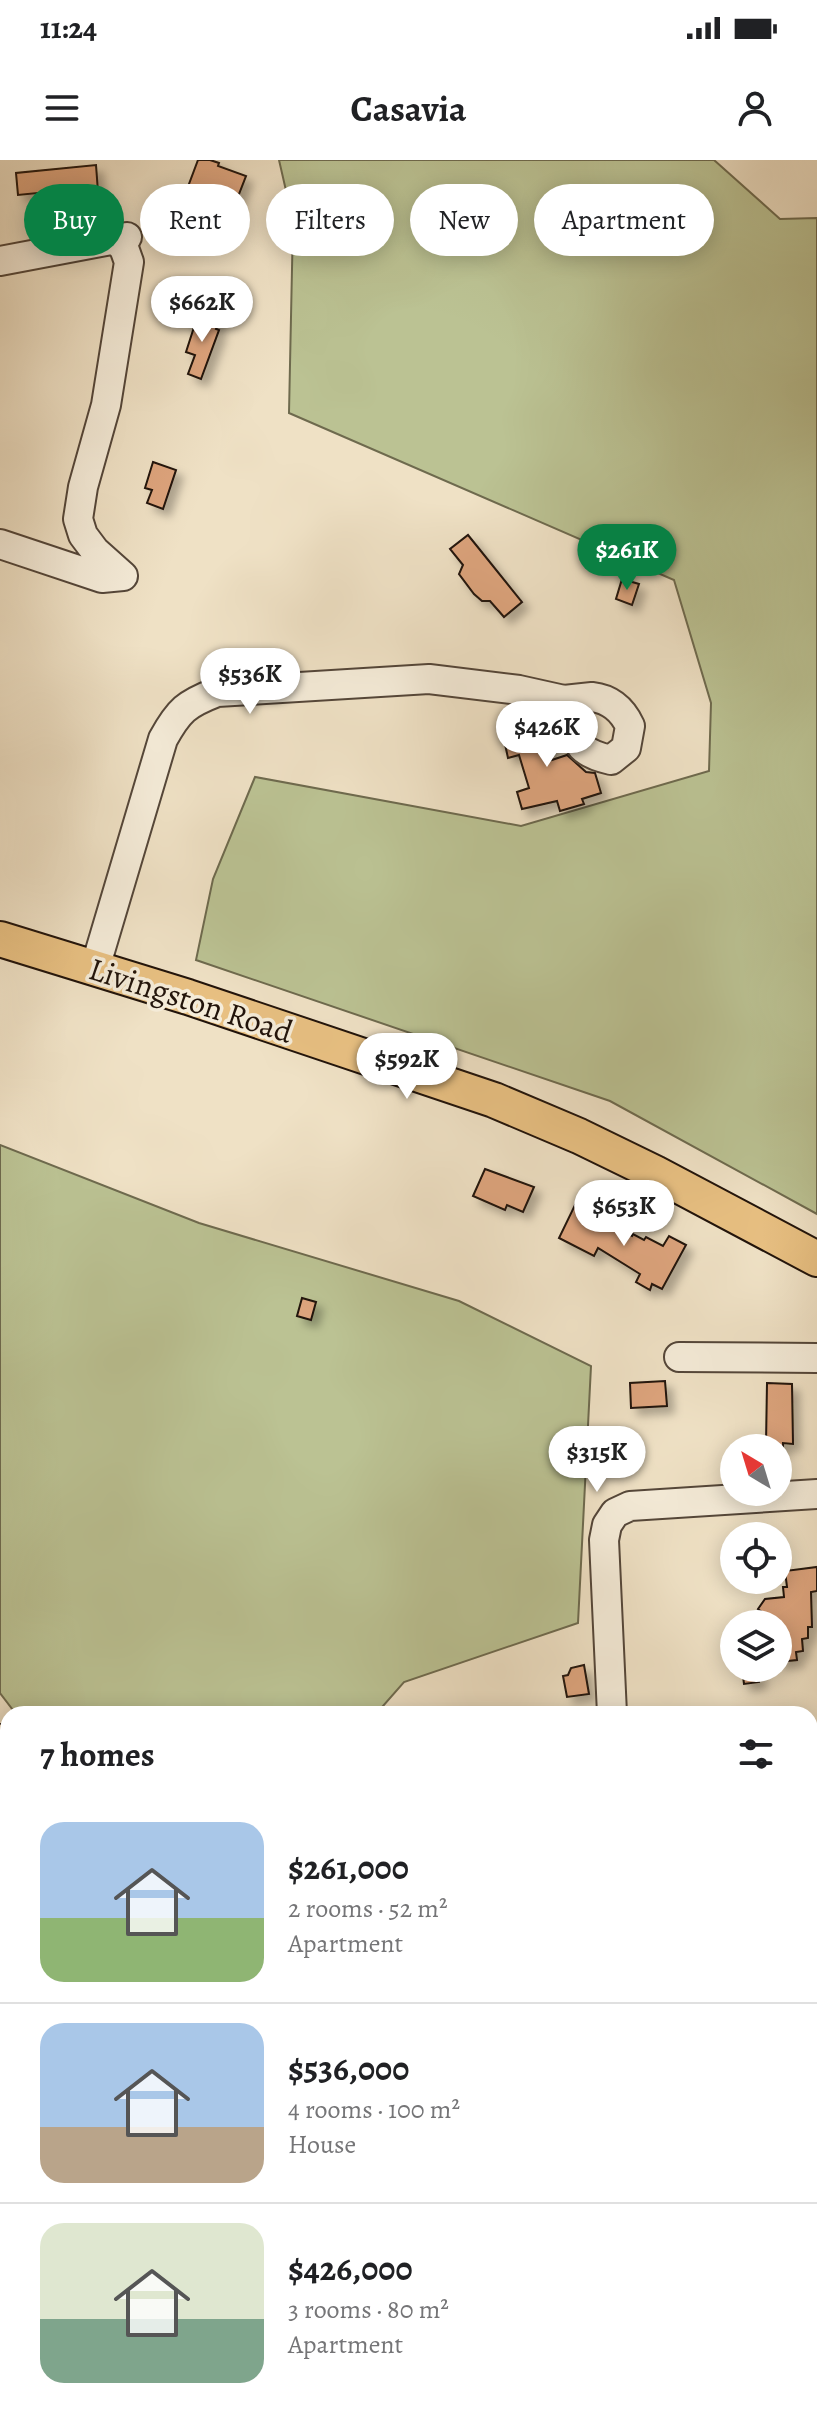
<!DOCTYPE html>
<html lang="en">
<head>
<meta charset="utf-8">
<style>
  body { margin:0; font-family:Alegreya,serif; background:#f2f2f2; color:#202124; height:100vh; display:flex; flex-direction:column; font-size:30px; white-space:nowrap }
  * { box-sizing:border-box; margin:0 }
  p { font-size:26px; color:#757577 }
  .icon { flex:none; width:44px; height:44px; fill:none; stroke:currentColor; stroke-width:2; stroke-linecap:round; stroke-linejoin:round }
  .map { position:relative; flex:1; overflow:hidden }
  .drawer { position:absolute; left:0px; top:1546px; width:818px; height:712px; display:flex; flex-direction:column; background:#fff; border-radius:24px 24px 0 0; box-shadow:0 4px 20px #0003 }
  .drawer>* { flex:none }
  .top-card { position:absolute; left:24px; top:24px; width:770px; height:72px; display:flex; gap:16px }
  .needle { width:52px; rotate:322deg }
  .tools { position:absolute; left:720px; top:1274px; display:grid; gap:16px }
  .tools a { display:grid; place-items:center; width:72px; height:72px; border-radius:50%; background:#fff; box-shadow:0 4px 20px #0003; font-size:40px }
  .price { position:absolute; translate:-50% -68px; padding:0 18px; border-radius:28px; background:#fff; color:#222; font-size:26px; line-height:52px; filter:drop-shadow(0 2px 4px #0008) }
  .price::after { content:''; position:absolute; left:50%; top:48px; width:24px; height:18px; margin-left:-12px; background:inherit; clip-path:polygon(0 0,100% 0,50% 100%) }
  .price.current { background:#0b8043; color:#fff }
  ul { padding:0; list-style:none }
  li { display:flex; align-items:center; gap:24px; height:200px; padding:0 40px }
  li+li { border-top:2px solid #e0e0e0 }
  li span { display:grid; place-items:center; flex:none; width:224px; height:160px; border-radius:24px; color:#555 }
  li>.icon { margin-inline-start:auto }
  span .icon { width:96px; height:96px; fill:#fffc; stroke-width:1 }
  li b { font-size:34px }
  h2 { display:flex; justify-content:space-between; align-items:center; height:96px; padding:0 40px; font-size:34px }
  .pill { padding:0 28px; border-radius:36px; background:#fff; box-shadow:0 4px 20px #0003; font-size:28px; line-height:72px }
  .pill.current { background:#0b8043; color:#fff }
  .status { display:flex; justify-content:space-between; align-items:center; height:56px; padding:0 40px; background:#fff; direction:ltr }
  .status svg { height:22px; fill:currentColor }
  header { display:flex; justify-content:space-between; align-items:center; height:104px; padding:0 40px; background:#fff; font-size:36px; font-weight:700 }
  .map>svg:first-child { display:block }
  .green { fill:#bbc293; stroke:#6e6a4e; stroke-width:2 }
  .building { fill:#dda47d; stroke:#21130a; stroke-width:2; filter:url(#shadow) }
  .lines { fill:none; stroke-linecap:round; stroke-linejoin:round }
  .minor-casing { stroke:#544639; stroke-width:32 }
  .major-casing { stroke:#21130a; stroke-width:38 }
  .highway-casing { stroke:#21130a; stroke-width:44 }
  .minor { stroke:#f5ecd9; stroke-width:28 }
  .major { stroke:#e8c082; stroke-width:34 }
  .highway { stroke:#e8c082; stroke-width:40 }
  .labels { text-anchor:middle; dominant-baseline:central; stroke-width:7; stroke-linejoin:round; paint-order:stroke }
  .street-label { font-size:32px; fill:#21130a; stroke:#f5ecd9 }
</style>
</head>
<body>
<div class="status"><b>11:24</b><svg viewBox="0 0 49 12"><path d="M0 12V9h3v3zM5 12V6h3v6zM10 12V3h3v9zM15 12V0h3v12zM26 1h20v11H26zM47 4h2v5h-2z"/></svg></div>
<header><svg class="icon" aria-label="menu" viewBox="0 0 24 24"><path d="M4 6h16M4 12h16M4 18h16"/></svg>Casavia<svg class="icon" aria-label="person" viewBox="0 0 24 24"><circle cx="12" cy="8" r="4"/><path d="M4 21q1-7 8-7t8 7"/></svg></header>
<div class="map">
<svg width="817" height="2258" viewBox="0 0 817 2258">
  <defs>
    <filter id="shadow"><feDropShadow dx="7" dy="7" stdDeviation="4" flood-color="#0004"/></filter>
  </defs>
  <rect width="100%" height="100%" fill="#efe1c5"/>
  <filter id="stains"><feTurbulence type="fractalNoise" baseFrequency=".0025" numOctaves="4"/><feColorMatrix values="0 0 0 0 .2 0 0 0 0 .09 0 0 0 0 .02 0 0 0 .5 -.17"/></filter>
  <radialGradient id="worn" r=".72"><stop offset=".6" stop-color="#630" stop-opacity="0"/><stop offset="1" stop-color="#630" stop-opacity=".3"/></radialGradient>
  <!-- green -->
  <g class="green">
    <polygon points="279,0 714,0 780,59 817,58 817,1054 610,941 196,800 213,719 255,617 521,666 709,611 711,543 674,420 289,253 293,61"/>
    <polygon points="0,985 199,1063 459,1141 591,1206 578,1463 404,1522 376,1554 16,1554 0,1533"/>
    <polygon points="0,1729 8,1740 8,1937 0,1926"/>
    <polygon points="817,2065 817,2258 568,2258 562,2250 810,2250 810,2070"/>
    <polygon points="256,2250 408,2250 415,2258 263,2258"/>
  </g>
  <!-- building -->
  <g class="building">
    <polygon points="198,0 210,0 219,3 218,6 246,16 230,57 222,54 219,63 201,56 204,48 183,40"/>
    <polygon points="96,5 98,32 54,37 37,37 37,33 18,35 16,13"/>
    <polygon points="203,154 220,160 216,169 219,170 201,219 188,214 195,195 186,192 196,161 200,162"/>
    <polygon points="153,302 176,310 163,349 147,343 152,330 145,328"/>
    <polygon points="468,375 522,442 504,457 490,441 482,441 474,434 459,414 463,405 450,389"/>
    <polygon points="622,419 639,424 632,445 616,439"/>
    <polygon points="538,555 552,600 567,595 586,612 595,613 601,633 582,639 584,644 560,651 557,641 522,649 517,632 529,628 519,595 508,598 501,566"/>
    <polygon points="485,1009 534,1027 523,1052 507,1045 505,1050 473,1036"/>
    <polygon points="575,1045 591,1053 590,1056 632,1076 633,1074 644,1080 646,1077 663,1086 669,1076 686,1085 662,1129 652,1124 650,1130 636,1122 640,1114 598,1088 594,1096 559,1078"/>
    <polygon points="302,1138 316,1142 311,1160 297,1156"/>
    <polygon points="665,1221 667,1246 631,1248 630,1223"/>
    <polygon points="767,1223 792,1224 793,1284 783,1283 783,1288 768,1288 766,1284"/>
    <polygon points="817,1407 817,1431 811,1432 812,1467 808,1467 808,1478 802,1479 803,1491 796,1492 797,1500 778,1502 778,1464 764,1464 763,1453 758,1449 765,1439 784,1437 783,1427 787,1427 785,1411"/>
    <polygon points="584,1505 589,1534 567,1537 563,1516 568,1515 571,1508"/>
    <polygon points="758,1508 759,1522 744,1524 742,1509"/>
  </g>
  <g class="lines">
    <!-- minor casing -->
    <g class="minor-casing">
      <g id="minor">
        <polyline points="0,101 127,77"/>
        <polyline points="0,384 102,418 123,416 95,391 83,375 78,359 83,327 106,245 129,102 124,88 115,79"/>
        <path d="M592,537C610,539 622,549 630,566L626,588L611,600C567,590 580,575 564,540Z"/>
        <path d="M95,808L163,579C179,550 186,544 217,532L429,519L519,530L564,540"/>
        <polyline points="679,1197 817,1198"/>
        <polyline points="612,1554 604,1380 607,1365 615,1353 630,1346 817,1334"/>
        <polyline points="810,1972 817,1965"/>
        <polyline points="0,2167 8,2178"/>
        <polyline points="57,2250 63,2258"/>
      </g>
    </g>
    <!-- major casing -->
    <g class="major-casing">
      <polyline id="major" points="0,779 188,837 494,940 579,976 655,1013 817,1099"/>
    </g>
    <!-- highway casing -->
    <g class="highway-casing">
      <g id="highway">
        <polyline points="0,1585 8,1595"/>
        <polyline points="0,1683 8,1694"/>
        <polyline points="450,2250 456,2258"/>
        <polyline points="524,2250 530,2258"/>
      </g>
    </g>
    <!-- minor -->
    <use href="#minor" class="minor"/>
    <!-- major -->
    <use href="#major" class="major"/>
    <!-- highway -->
    <use href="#highway" class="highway"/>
  </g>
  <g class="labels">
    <!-- street labels -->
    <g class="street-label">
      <text transform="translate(191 840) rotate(18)">Livingston Road</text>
    </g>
  </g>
  <rect width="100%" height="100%" filter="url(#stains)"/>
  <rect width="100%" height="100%" fill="url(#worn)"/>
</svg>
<div class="tools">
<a><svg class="needle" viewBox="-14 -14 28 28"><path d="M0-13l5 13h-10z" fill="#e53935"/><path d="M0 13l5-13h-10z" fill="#757577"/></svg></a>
<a><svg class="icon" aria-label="locate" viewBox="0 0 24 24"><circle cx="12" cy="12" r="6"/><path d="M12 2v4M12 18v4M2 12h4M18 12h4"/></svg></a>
<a><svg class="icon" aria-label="layers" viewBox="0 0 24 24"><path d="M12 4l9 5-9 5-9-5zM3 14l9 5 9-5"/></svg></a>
</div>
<b class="price" style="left:202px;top:184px">$662K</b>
<b class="price current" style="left:627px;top:432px">$261K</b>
<b class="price" style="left:250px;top:556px">$536K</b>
<b class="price" style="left:547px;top:609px">$426K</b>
<b class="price" style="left:407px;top:941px">$592K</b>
<b class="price" style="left:624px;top:1088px">$653K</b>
<b class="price" style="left:597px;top:1334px">$315K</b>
<div class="top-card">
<a class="pill current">Buy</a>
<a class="pill">Rent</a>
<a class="pill">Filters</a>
<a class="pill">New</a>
<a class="pill">Apartment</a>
</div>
<section class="drawer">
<h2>7 homes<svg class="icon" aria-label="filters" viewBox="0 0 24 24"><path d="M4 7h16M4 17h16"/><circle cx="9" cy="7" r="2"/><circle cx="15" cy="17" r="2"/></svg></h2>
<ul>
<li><span style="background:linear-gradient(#a9c7e8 60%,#8fb573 0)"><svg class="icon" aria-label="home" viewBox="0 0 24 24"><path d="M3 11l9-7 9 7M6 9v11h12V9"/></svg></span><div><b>$261,000</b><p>2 rooms · 52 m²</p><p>Apartment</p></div></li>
<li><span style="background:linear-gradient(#a9c7e8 65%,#b9a48a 0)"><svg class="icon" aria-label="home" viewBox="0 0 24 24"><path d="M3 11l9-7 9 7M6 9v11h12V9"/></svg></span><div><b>$536,000</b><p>4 rooms · 100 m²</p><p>House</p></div></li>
<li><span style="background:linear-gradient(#dfe7d0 60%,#7fa58c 0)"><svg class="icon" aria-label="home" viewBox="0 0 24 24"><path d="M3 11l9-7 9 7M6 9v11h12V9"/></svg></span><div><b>$426,000</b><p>3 rooms · 80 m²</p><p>Apartment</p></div></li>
</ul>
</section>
</div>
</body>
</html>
